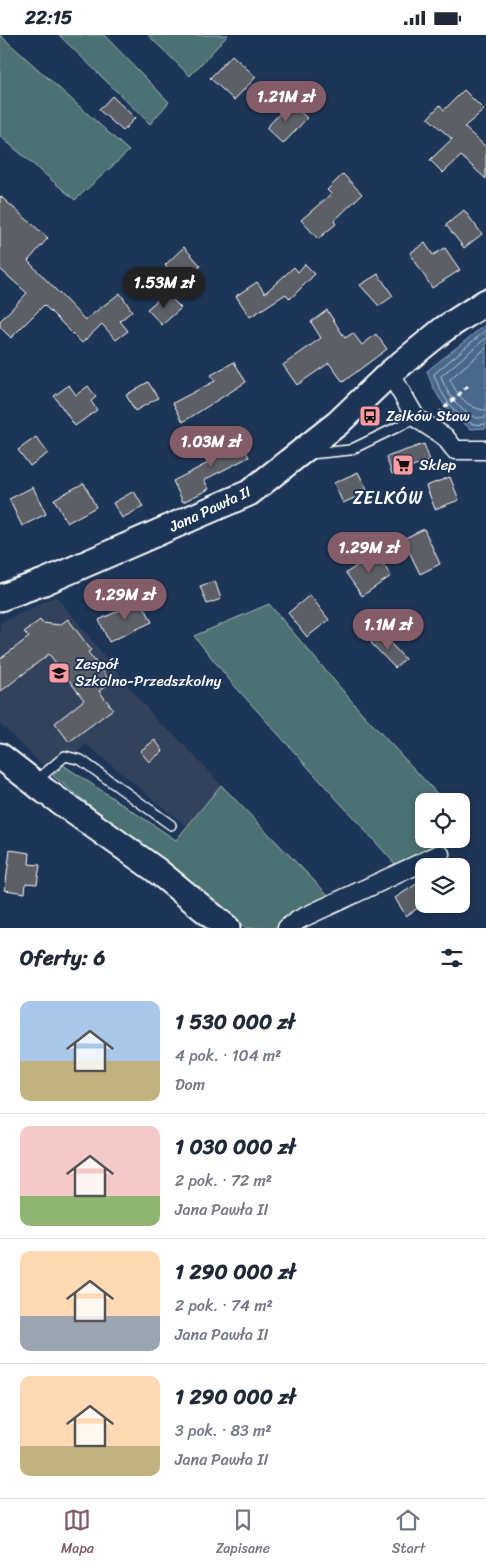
<!DOCTYPE html>
<html lang="pl">
<head>
<meta charset="utf-8">
<style>
  body { margin:0; font-family:Sriracha,sans-serif; background:#f2f2f3; color:#1f2937; height:100vh; display:flex; flex-direction:column; font-size:19px; white-space:nowrap }
  * { box-sizing:border-box; margin:0 }
  p { font-size:16px; color:#747a83 }
  .icon { flex:none; width:28px; height:28px; fill:none; stroke:currentColor; stroke-width:2; stroke-linecap:round; stroke-linejoin:round }
  .map { position:relative; height:893px; overflow:hidden }
  .side { display:flex; flex-direction:column; background:#fff; flex:1 }
  .side>* { flex:none }
  .controls { position:absolute; left:415px; top:758px; display:grid; gap:10px }
  .controls a { display:grid; place-items:center; width:55px; height:55px; border-radius:10px; background:#fff; box-shadow:0 2px 8px #0003; font-size:25px }
  .price { position:absolute; translate:-50% -42px; padding:0 11px; border-radius:18px; background:#845c67; color:#fff; font-size:16px; line-height:32px; filter:drop-shadow(0 1px 2px #0008) }
  .price::after { content:''; position:absolute; left:50%; top:30px; width:15px; height:11px; margin-left:-8px; background:inherit; clip-path:polygon(0 0,100% 0,50% 100%) }
  .price.selected { background:#222; color:#fff }
  ul { padding:0; list-style:none }
  li { display:flex; align-items:center; gap:15px; height:125px; padding:0 20px }
  li+li { border-top:1px solid #e0e1e3 }
  li span { display:grid; place-items:center; flex:none; width:140px; height:100px; border-radius:10px; color:#555 }
  li>.icon { margin-inline-start:auto }
  span .icon { width:60px; height:60px; fill:#fffc; stroke-width:1 }
  li b { font-size:21px }
  h2 { display:flex; justify-content:space-between; align-items:center; height:60px; padding:0 20px; font-size:21px }
  .status { display:flex; justify-content:space-between; align-items:center; height:35px; padding:0 25px; background:#fff; direction:ltr }
  .status svg { height:14px; fill:currentColor }
  .dock { display:flex; justify-content:space-around; align-items:center; height:70px; border-top:1px solid #e0e1e3; background:#fff; font-size:14px; color:#747a83 }
  .dock a { display:grid; justify-items:center; gap:2px }
  .dock .selected { color:#845c67 }
  .map>svg:first-child { display:block }
  .built { fill:#30425c }
  .green { fill:#4c7173; stroke:#a6b8b9 }
  .water { fill:#48688e; stroke:#91a4bb }
  .lines { fill:none; stroke-linecap:round; stroke-linejoin:round }
  .shore { stroke:#b6c3d2; stroke-width:1 }
  .building { fill:#5c5f66; stroke:#fff }
  .lane-casing { stroke:#fff; stroke-width:12 }
  .street-casing { stroke:#fff; stroke-width:21 }
  .secondary-casing { stroke:#fff; stroke-width:29 }
  .path { stroke:#fff; stroke-width:3; stroke-dasharray:5 4; stroke-linecap:butt }
  .lane { stroke:#1d3557; stroke-width:9 }
  .street { stroke:#1d3557; stroke-width:18 }
  .secondary { stroke:#1d3557; stroke-width:25 }
  .labels { text-anchor:middle; dominant-baseline:central; stroke-width:4; stroke-linejoin:round; paint-order:stroke }
  .poi-label { font-size:15px; fill:#fff; stroke:#1d3557; text-anchor:start }
  .street-label { font-size:15px; fill:#fff; stroke:#1d3557 }
  .quarter-label { font-size:18px; letter-spacing:1px; fill:#fff; stroke:#1d3557 }
</style>
</head>
<body>
<div class="status"><b>22:15</b><svg viewBox="0 0 49 12"><path d="M0 12V9h3v3zM5 12V6h3v6zM10 12V3h3v9zM15 12V0h3v12zM26 1h20v11H26zM47 4h2v5h-2z"/></svg></div>
<div class="map">
<svg width="486" height="893" viewBox="0 0 486 893">
  <rect width="100%" height="100%" fill="#1d3557"/>
  <filter id="ink" filterUnits="userSpaceOnUse"><feTurbulence type="fractalNoise" baseFrequency=".02" numOctaves="2"/><feDisplacementMap in="SourceGraphic" scale="10" xChannelSelector="R" yChannelSelector="G"/><feConvolveMatrix kernelMatrix="1 2 1 2 8 2 1 2 1" color-interpolation-filters="sRGB"/></filter>
  <g filter="url(#ink)">
    <!-- built -->
    <polygon class="built" points="56,561 158,687 177,702 221,750 187,792 86,709 53,741 0,689 0,588"/>
    <!-- green -->
    <g class="green">
      <polygon points="0,0 129,116 75,165 0,101"/>
      <polygon points="59,0 104,0 169,67 150,89"/>
      <polygon points="148,0 228,0 190,41"/>
      <polygon points="269,569 361,677 444,766 424,766 424,804 459,804 397,831 232,648 194,601"/>
      <polygon points="63,730 176,805 221,750 331,863 289,883 273,893 246,893 53,741"/>
    </g>
    <!-- water -->
    <path class="water" d="M486,289V393L471,394C448,377 436,364 427,336Z"/>
    <g class="lines">
      <!-- shore -->
      <g class="shore">
        <path d="M486,295L434,339C438,354 456,385 474,389C477,390 482,389 486,389"/>
        <path d="M486,303L441,341C445,356 459,376 474,382C477,384 482,382 486,382"/>
        <path d="M486,313L450,344C456,359 469,375 486,375"/>
      </g>
    </g>
    <!-- building -->
    <g class="building">
      <polygon points="232,20 256,42 234,65 210,43"/>
      <polygon points="464,55 484,75 464,92 486,112 486,144 461,121 443,138 430,125 452,104 428,83 440,70 444,75"/>
      <polygon points="112,61 135,83 123,96 99,75"/>
      <polygon points="290,68 307,83 283,109 266,93"/>
      <polygon points="343,139 362,159 334,186 336,189 318,204 301,185 331,159 327,155"/>
      <polygon points="0,161 48,203 28,226 85,285 120,258 132,276 120,286 128,296 116,305 102,289 82,308 44,270 11,303 0,292 0,286 27,258 0,234"/>
      <polygon points="464,175 482,199 464,213 446,190"/>
      <polygon points="425,208 433,220 445,213 460,235 432,253 410,218"/>
      <polygon points="184,212 201,231 175,254 161,239 167,233 165,230"/>
      <polygon points="305,229 315,239 290,264 286,259 250,282 236,261 257,247 265,258 294,232 298,237"/>
      <polygon points="378,239 393,261 379,271 360,250"/>
      <polygon points="166,258 181,273 162,290 147,274"/>
      <polygon points="327,275 345,303 353,298 362,310 376,299 387,314 343,347 329,328 297,350 283,330 321,303 311,287"/>
      <polygon points="234,327 246,347 183,387 173,368 215,346 211,340"/>
      <polygon points="148,347 158,363 135,376 126,360"/>
      <polygon points="69,350 76,360 88,351 96,362 91,366 97,375 75,391 54,361"/>
      <polygon points="237,400 249,422 204,445 209,454 183,467 173,446 214,425 209,415"/>
      <polygon points="36,402 48,418 30,431 18,415"/>
      <polygon points="424,409 430,426 392,439 386,422"/>
      <polygon points="358,437 368,457 343,468 334,448"/>
      <polygon points="450,442 459,465 435,474 426,451"/>
      <polygon points="84,448 96,472 67,488 54,464"/>
      <polygon points="33,452 46,479 22,491 9,464"/>
      <polygon points="134,456 143,472 122,483 113,468"/>
      <polygon points="424,494 440,529 420,539 403,504"/>
      <polygon points="376,518 391,541 362,561 346,538"/>
      <polygon points="215,546 221,564 207,569 200,551"/>
      <polygon points="310,560 329,585 307,602 288,578"/>
      <polygon points="141,565 152,587 109,607 99,585"/>
      <polygon points="68,584 91,615 88,617 111,647 99,656 113,674 69,707 55,688 84,665 49,619 0,657 0,624 29,602 24,597 40,585 42,588 60,590"/>
      <polygon points="381,598 405,624 395,633 371,608"/>
      <polygon points="155,705 163,716 149,727 140,716"/>
      <polygon points="10,815 30,818 29,829 40,830 37,849 26,848 25,858 5,855"/>
      <polygon points="424,844 424,869 406,881 395,863"/>
    </g>
    <g class="lines">
      <!-- lane casing -->
      <g class="lane-casing">
        <g id="lane">
          <polyline points="310,419 350,415 416,383"/>
          <polyline points="36,746 65,721 81,725 171,790"/>
        </g>
      </g>
      <!-- street casing -->
      <g class="street-casing">
        <g id="street">
          <polyline points="390,338 416,383 445,402 455,415 486,415"/>
          <polyline points="287,893 300,884 440,819"/>
        </g>
      </g>
      <!-- secondary casing -->
      <g class="secondary-casing">
        <g id="secondary">
          <polyline points="0,563 44,547 249,458 338,388 390,338 444,294 486,267"/>
          <polyline points="0,721 45,756 156,835 227,893"/>
        </g>
      </g>
      <!-- path -->
      <polyline class="path" points="438,379 468,351"/>
      <!-- lane -->
      <use href="#lane" class="lane"/>
      <!-- street -->
      <use href="#street" class="street"/>
      <!-- secondary -->
      <use href="#secondary" class="secondary"/>
    </g>
  </g>
  <!-- icons -->
  <defs>
    <g id="bus-square" transform="scale(1.125)"><rect x="-9" y="-9" width="18" height="18" rx="4" fill="#ff9aa2" stroke="#1d3557"/><path d="M-5-6H5V4H4V6H2V4H-2V6H-4V4H-5ZM-3.5-4V0h7V-4ZM-3.5 1.2v1.5H-2V1.2ZM2 1.2v1.5H3.5V1.2Z" fill="#111"/></g>
    <g id="supermarket-square" transform="scale(1.125)"><rect x="-9" y="-9" width="18" height="18" rx="4" fill="#ff9aa2" stroke="#1d3557"/><path d="M-6-5.5h2.5l.6 2H6L4.5 2H-2.5L-4.4-4H-6ZM-1.5 3.2a1.3 1.3 0 1 0 .1 0ZM3 3.2a1.3 1.3 0 1 0 .1 0Z" fill="#111"/></g>
    <g id="school-square" transform="scale(1.125)"><rect x="-9" y="-9" width="18" height="18" rx="4" fill="#ff9aa2" stroke="#1d3557"/><path d="M0-5L7-2L0 1L-7-2ZM-4 1L0 2.5L4 1V4Q0 6-4 4Z" fill="#111"/></g>
  </defs>
  <g fill-rule="evenodd">
    <use href="#bus-square" x="370" y="381"/>
    <use href="#supermarket-square" x="403" y="430"/>
    <use href="#school-square" x="59" y="638"/>
  </g>
  <g class="labels">
    <!-- poi labels -->
    <g class="poi-label">
      <text x="386" y="381">Zelków Staw</text>
      <text x="419" y="430">Sklep</text>
      <text x="75" y="629">Zespół<tspan x="75" dy="17">Szkolno-Przedszkolny</tspan></text>
    </g>
    <!-- street labels -->
    <g class="street-label">
      <text transform="translate(210 474) rotate(-25)">Jana Pawła II</text>
    </g>
    <!-- quarter labels -->
    <g class="quarter-label">
      <text x="388" y="463">ZELKÓW</text>
    </g>
  </g>
</svg>
<div class="controls">
<a><svg class="icon" aria-label="locate" viewBox="0 0 24 24"><circle cx="12" cy="12" r="6"/><path d="M12 2v4M12 18v4M2 12h4M18 12h4"/></svg></a>
<a><svg class="icon" aria-label="layers" viewBox="0 0 24 24"><path d="M12 4l9 5-9 5-9-5zM3 14l9 5 9-5"/></svg></a>
</div>
<b class="price" style="left:286px;top:88px">1.21M zł</b>
<b class="price selected" style="left:164px;top:274px">1.53M zł</b>
<b class="price" style="left:211px;top:433px">1.03M zł</b>
<b class="price" style="left:369px;top:539px">1.29M zł</b>
<b class="price" style="left:125px;top:586px">1.29M zł</b>
<b class="price" style="left:388px;top:616px">1.1M zł</b>
</div>
<section class="side">
<h2>Oferty: 6<svg class="icon" aria-label="filters" viewBox="0 0 24 24"><path d="M4 7h16M4 17h16"/><circle cx="9" cy="7" r="2"/><circle cx="15" cy="17" r="2"/></svg></h2>
<ul>
<li><span style="background:linear-gradient(#a9c7e8 60%,#c2b280 0)"><svg class="icon" aria-label="home" viewBox="0 0 24 24"><path d="M3 11l9-7 9 7M6 9v11h12V9"/></svg></span><div><b>1 530 000 zł</b><p>4 pok. · 104 m²</p><p>Dom</p></div></li>
<li><span style="background:linear-gradient(#f6c9c9 70%,#8fb573 0)"><svg class="icon" aria-label="home" viewBox="0 0 24 24"><path d="M3 11l9-7 9 7M6 9v11h12V9"/></svg></span><div><b>1 030 000 zł</b><p>2 pok. · 72 m²</p><p>Jana Pawła II</p></div></li>
<li><span style="background:linear-gradient(#ffd9b3 65%,#9aa5b1 0)"><svg class="icon" aria-label="home" viewBox="0 0 24 24"><path d="M3 11l9-7 9 7M6 9v11h12V9"/></svg></span><div><b>1 290 000 zł</b><p>2 pok. · 74 m²</p><p>Jana Pawła II</p></div></li>
<li><span style="background:linear-gradient(#ffd9b3 70%,#c2b280 0)"><svg class="icon" aria-label="home" viewBox="0 0 24 24"><path d="M3 11l9-7 9 7M6 9v11h12V9"/></svg></span><div><b>1 290 000 zł</b><p>3 pok. · 83 m²</p><p>Jana Pawła II</p></div></li>
</ul>
</section>
<nav class="dock">
<a class="selected"><svg class="icon" aria-label="map" viewBox="0 0 24 24"><path d="M3 6l6-2 6 2 6-2v14l-6 2-6-2-6 2zM9 4v14M15 6v14"/></svg>Mapa</a>
<a><svg class="icon" aria-label="saved" viewBox="0 0 24 24"><path d="M7 4h10v16l-5-4-5 4z"/></svg>Zapisane</a>
<a><svg class="icon" aria-label="home" viewBox="0 0 24 24"><path d="M3 11l9-7 9 7M6 9v11h12V9"/></svg>Start</a>
</nav>
</body>
</html>
